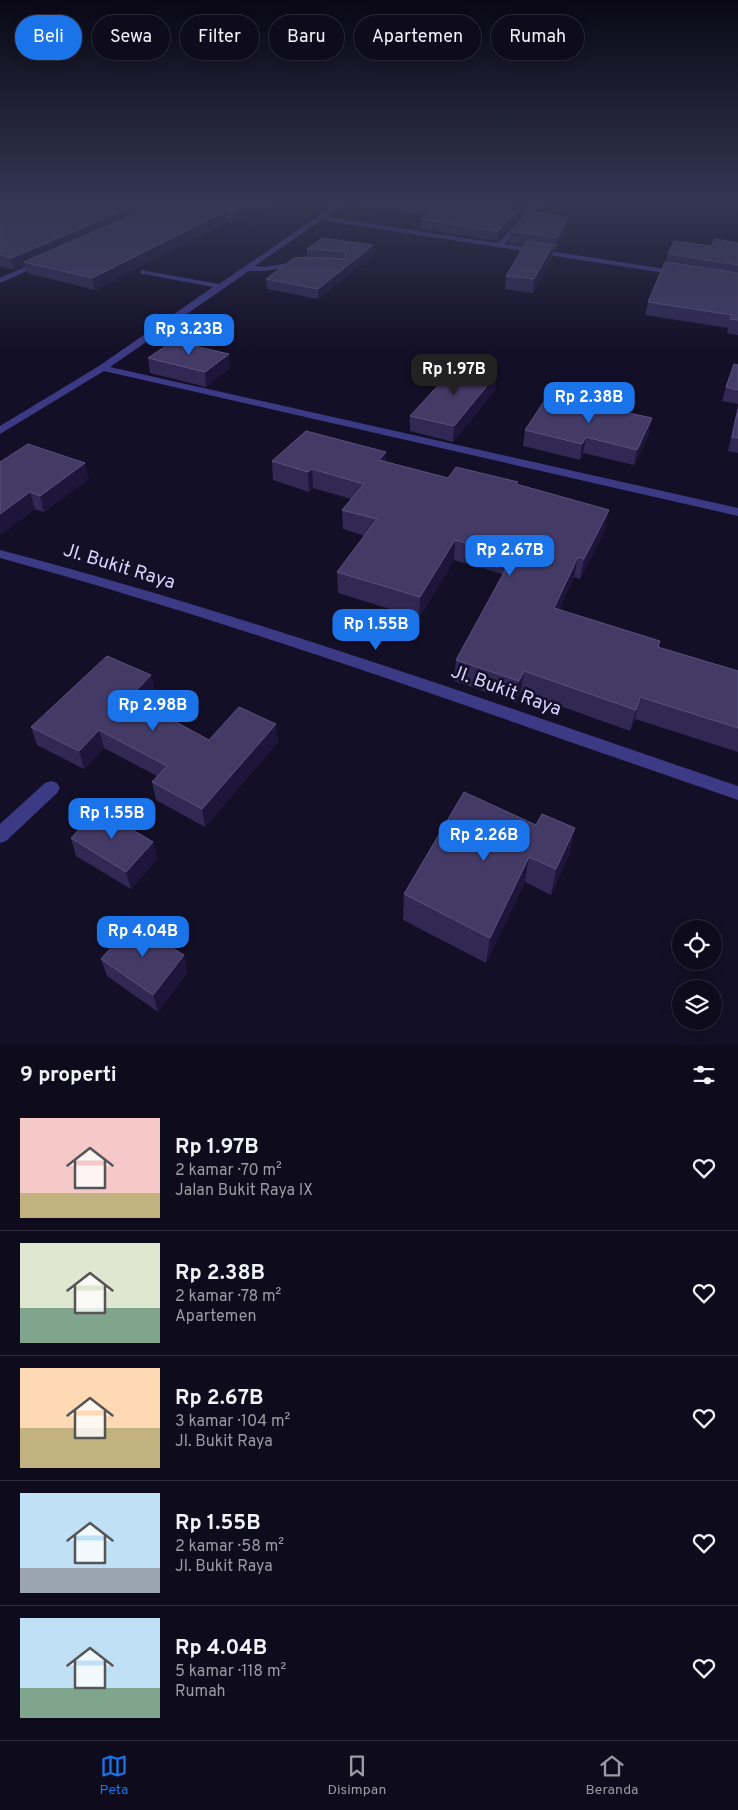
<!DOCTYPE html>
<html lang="id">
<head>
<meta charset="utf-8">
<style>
  body { margin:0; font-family:Overpass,sans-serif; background:#1c1929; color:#f1f3f6; height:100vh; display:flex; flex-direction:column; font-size:19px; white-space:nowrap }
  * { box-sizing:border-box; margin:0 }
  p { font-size:16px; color:#9b9ba3 }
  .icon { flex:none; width:28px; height:28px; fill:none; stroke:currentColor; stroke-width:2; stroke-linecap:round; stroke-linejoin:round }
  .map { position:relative; height:1045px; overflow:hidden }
  .side { display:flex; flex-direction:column; background:#0e0b1c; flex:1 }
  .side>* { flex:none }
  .banner { position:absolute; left:15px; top:15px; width:709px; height:45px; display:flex; gap:10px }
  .controls { position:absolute; left:672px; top:920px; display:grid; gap:10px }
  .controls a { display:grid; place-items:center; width:50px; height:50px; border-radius:50%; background:#0e0b1c; box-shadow:0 2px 12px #0003,0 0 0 1px #2e2b3b; font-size:25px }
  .price { position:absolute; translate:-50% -42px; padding:0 11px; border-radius:10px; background:#1a73e8; color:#fff; font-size:16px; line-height:32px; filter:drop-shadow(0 1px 2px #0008) }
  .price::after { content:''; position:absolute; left:50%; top:30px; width:15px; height:11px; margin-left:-8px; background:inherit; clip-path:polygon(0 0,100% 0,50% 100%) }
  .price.on { background:#222; color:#fff }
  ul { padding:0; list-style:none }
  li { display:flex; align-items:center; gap:15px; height:125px; padding:0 20px }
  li+li { border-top:1px solid #2e2b3b }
  li span { display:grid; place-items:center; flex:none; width:140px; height:100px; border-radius:0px; color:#555 }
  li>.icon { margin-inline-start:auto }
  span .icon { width:60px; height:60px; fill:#fffc; stroke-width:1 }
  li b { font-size:21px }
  h2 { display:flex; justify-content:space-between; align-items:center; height:60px; padding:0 20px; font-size:21px }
  .pill { padding:0 18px; border-radius:22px; background:#0e0b1c; box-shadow:0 2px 12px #0003,0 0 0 1px #2e2b3b; font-size:18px; line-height:45px }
  .pill.on { background:#1a73e8; color:#fff }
  .menu { display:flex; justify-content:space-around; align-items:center; height:70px; border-top:1px solid #2e2b3b; background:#0e0b1c; font-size:14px; color:#9b9ba3 }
  .menu a { display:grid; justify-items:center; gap:2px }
  .menu .on { color:#1a73e8 }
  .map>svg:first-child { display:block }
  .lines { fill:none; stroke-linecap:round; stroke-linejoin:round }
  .minor { fill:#3d3a85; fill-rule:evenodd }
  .wall { fill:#312854 }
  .shaded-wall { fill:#1d163a }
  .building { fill:#433a66; stroke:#5a527e }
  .labels { text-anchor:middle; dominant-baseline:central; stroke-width:5; stroke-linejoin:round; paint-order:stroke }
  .near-street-label { font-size:19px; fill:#d9d4ff; stroke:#130f26 }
</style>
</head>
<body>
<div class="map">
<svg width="738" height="1045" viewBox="0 0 738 1045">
  <rect width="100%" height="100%" fill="#130f26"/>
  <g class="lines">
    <!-- minor -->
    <g class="minor">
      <polygon points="336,204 343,204 326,217 498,243 535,204 542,204 505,244 678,271 682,273 678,275 321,220 255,266 264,267 299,261 302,261 302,265 264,271 249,271 110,367 738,508 738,516 104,371 0,434 0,426 99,366 213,287 144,274 141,274 141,270 219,284"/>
      <polygon points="38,261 45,263 0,283 0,278"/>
      <path d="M0,550C250,615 493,703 738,786V800C493,716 250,626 0,558Z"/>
      <polygon points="51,781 57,783 60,788 57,793 6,841 0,843 0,824 45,783"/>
    </g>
  </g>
  <!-- wall -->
  <g class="wall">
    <polygon points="0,204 273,204 231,223 227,222 95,290 27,273 25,265 14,270 0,266"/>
    <polygon points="356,204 514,204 511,206 511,210 517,211 516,221 497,241 421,229 421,219 425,216 356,205"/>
    <polygon points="568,217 566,229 556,250 553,249 552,257 533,293 505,289 506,276 525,245 509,243 510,231"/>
    <polygon points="322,238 373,255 318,299 267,289 266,279 307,257 307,249"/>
    <polygon points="738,243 738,335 727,333 728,328 645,315 648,302 666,262 668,254 711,246"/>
    <polygon points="148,358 230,368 206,387 150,373"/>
    <polygon points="738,365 738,404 722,401 726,387"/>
    <polygon points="496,375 495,390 453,442 410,431 410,416"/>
    <polygon points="738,405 738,453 728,451"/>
    <polygon points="614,411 649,434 634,465 583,453 580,460 523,446 525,430"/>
    <polygon points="272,461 386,462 448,478 517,484 605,530 580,579 574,577 559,609 658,648 738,671 738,752 635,719 630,731 521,692 516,702 454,681 456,660 503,574 454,560 419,618 338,593 337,572 365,536 343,529 342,510 351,499 313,488 309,492 273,480"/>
    <polygon points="0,462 89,479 44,512 35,509 0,535"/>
    <polygon points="151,675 155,693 144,705 209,740 278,742 205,827 156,800 152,782 157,776 104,748 84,769 37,745 31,727"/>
    <polygon points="536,825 575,828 569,854 551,895 525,882 486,963 403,920 404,894"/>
    <polygon points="71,838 153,842 157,859 131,889 76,856"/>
    <polygon points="184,955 187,972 158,1012 107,976 101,959"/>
  </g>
  <!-- shaded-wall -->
  <g class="shaded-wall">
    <polygon points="139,204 164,204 24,262 25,265 14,270 11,258"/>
    <polygon points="250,204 273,204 231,223 231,213"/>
    <polygon points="503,204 514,204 511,206 511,215 504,219"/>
    <polygon points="226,211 227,222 95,290 92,278"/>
    <polygon points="517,211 516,221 497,241 498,231"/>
    <polygon points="568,217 566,229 556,250 557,238"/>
    <polygon points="373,245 373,255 318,299 318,289"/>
    <polygon points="553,245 552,257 533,293 534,279"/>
    <polygon points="229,354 230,368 206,387 205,372"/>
    <polygon points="496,375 495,390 453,442 454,426"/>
    <polygon points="652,418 649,434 634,465 637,450"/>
    <polygon points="586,437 583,453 580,460 582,444"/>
    <polygon points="386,452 386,471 379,460"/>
    <polygon points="85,463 89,479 44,512 40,496"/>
    <polygon points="312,469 313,488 309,492 308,472"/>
    <polygon points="30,492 35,509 0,535 0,514"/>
    <polygon points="609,510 605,530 580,579 584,559"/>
    <polygon points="455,540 454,560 419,618 420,597"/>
    <polygon points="578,557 574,577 550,628 554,608"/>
    <polygon points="524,671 521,692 516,702 519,681"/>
    <polygon points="151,675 155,693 134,715 130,697"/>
    <polygon points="640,697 635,719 630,731 636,710"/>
    <polygon points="276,724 278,742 205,827 202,809"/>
    <polygon points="99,730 104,748 84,769 79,751"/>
    <polygon points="575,828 569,854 551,895 556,869"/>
    <polygon points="153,842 157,859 131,889 126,872"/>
    <polygon points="529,857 525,882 486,963 490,938"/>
    <polygon points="184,955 187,972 158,1012 153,995"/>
  </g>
  <!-- building -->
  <g class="building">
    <polygon points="0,204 139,204 11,258 0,255"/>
    <polygon points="157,204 250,204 231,213 226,211 92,278 24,262"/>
    <polygon points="408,204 505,204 512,205 505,210 517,211 498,231 421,219 436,208"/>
    <polygon points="528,211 568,217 557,238 510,231"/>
    <polygon points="322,238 373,245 318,289 266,279 294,258 307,257 346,259 345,252 307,249"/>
    <polygon points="715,239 738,243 738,265 668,254 674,241 711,246"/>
    <polygon points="527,241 553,245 534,279 506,276"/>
    <polygon points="665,262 738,273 738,320 730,319 732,315 648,302"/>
    <polygon points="173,341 229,354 205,372 148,358"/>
    <polygon points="734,364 738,365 738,390 726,387"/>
    <polygon points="456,366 496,375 454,426 410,416"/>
    <polygon points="547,397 614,411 615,410 652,418 637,450 586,437 582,444 525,430"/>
    <polygon points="738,409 738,438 732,437"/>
    <polygon points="306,431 386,452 379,460 448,478 456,467 518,482 516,484 609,510 584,559 578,557 554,608 660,641 658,647 738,671 738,728 640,697 636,710 524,671 519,681 456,660 513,556 455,540 420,597 337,572 377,519 342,510 364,484 312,469 308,472 272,461"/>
    <polygon points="28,444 85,463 40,496 30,492 0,514 0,462"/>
    <polygon points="107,656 151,675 130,697 209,740 239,707 276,724 202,809 152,782 167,766 99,730 79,751 31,727"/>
    <polygon points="464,792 536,825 542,814 575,828 556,869 529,857 490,938 404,894"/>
    <polygon points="98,809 153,842 126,872 71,838"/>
    <polygon points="132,923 184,955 153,995 101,959"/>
  </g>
  <!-- sky -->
  <linearGradient id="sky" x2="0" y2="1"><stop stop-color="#0a0815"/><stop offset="0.58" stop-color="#333752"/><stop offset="1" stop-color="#333752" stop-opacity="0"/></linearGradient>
  <rect width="738" height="350" fill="url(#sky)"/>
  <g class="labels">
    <!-- near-street labels -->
    <g class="near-street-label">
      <text transform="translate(119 567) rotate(17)">Jl. Bukit Raya</text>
      <text transform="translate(506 691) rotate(20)">Jl. Bukit Raya</text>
    </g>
  </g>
</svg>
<div class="controls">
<a><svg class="icon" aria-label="locate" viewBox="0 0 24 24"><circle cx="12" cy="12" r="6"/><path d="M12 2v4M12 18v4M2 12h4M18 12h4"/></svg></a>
<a><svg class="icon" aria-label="layers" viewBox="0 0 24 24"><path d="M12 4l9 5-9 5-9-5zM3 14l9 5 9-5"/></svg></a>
</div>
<b class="price" style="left:189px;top:356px">Rp 3.23B</b>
<b class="price on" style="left:454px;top:396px">Rp 1.97B</b>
<b class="price" style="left:589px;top:424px">Rp 2.38B</b>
<b class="price" style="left:510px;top:577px">Rp 2.67B</b>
<b class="price" style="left:376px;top:651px">Rp 1.55B</b>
<b class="price" style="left:153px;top:732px">Rp 2.98B</b>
<b class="price" style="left:112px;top:840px">Rp 1.55B</b>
<b class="price" style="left:484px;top:862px">Rp 2.26B</b>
<b class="price" style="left:143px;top:958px">Rp 4.04B</b>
<div class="banner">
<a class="pill on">Beli</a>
<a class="pill">Sewa</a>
<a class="pill">Filter</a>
<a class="pill">Baru</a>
<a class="pill">Apartemen</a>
<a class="pill">Rumah</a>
</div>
</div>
<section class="side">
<h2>9 properti<svg class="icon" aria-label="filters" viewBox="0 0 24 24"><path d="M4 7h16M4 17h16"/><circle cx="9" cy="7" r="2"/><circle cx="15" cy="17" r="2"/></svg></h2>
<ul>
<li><span style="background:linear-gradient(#f6c9c9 75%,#c2b280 0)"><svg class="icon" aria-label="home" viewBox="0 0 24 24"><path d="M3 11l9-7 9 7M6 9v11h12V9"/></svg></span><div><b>Rp 1.97B</b><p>2 kamar · 70 m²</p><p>Jalan Bukit Raya IX</p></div><svg class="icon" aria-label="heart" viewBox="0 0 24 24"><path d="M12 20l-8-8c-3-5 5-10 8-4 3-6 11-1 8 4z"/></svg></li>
<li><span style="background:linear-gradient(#dfe7d0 65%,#7fa58c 0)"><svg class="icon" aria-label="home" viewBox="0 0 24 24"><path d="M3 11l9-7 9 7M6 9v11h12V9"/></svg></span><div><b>Rp 2.38B</b><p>2 kamar · 78 m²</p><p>Apartemen</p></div><svg class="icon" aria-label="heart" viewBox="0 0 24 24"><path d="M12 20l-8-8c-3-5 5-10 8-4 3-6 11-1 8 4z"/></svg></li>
<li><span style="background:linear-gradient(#ffd9b3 60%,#c2b280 0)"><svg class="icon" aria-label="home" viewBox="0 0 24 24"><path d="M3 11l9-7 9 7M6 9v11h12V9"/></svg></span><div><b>Rp 2.67B</b><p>3 kamar · 104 m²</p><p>Jl. Bukit Raya</p></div><svg class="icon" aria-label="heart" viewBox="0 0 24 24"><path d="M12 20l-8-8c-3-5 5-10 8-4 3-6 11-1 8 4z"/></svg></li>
<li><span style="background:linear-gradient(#bfe0f5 75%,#9aa5b1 0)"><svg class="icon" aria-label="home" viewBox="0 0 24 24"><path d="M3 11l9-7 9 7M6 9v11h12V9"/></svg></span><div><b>Rp 1.55B</b><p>2 kamar · 58 m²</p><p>Jl. Bukit Raya</p></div><svg class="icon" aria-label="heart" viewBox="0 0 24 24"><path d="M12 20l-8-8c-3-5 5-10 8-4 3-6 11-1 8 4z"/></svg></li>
<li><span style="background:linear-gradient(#bfe0f5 70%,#7fa58c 0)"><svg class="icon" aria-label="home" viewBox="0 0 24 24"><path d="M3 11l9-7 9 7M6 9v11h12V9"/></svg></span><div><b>Rp 4.04B</b><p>5 kamar · 118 m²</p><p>Rumah</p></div><svg class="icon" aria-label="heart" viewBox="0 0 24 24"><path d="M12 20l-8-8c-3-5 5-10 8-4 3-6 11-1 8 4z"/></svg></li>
</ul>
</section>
<nav class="menu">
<a class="on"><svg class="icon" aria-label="map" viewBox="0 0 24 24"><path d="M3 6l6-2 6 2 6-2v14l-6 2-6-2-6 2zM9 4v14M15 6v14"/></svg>Peta</a>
<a><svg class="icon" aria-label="saved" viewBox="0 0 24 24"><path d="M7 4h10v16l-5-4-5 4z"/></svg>Disimpan</a>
<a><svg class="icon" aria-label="home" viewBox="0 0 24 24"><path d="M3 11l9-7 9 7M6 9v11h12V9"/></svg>Beranda</a>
</nav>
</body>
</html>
